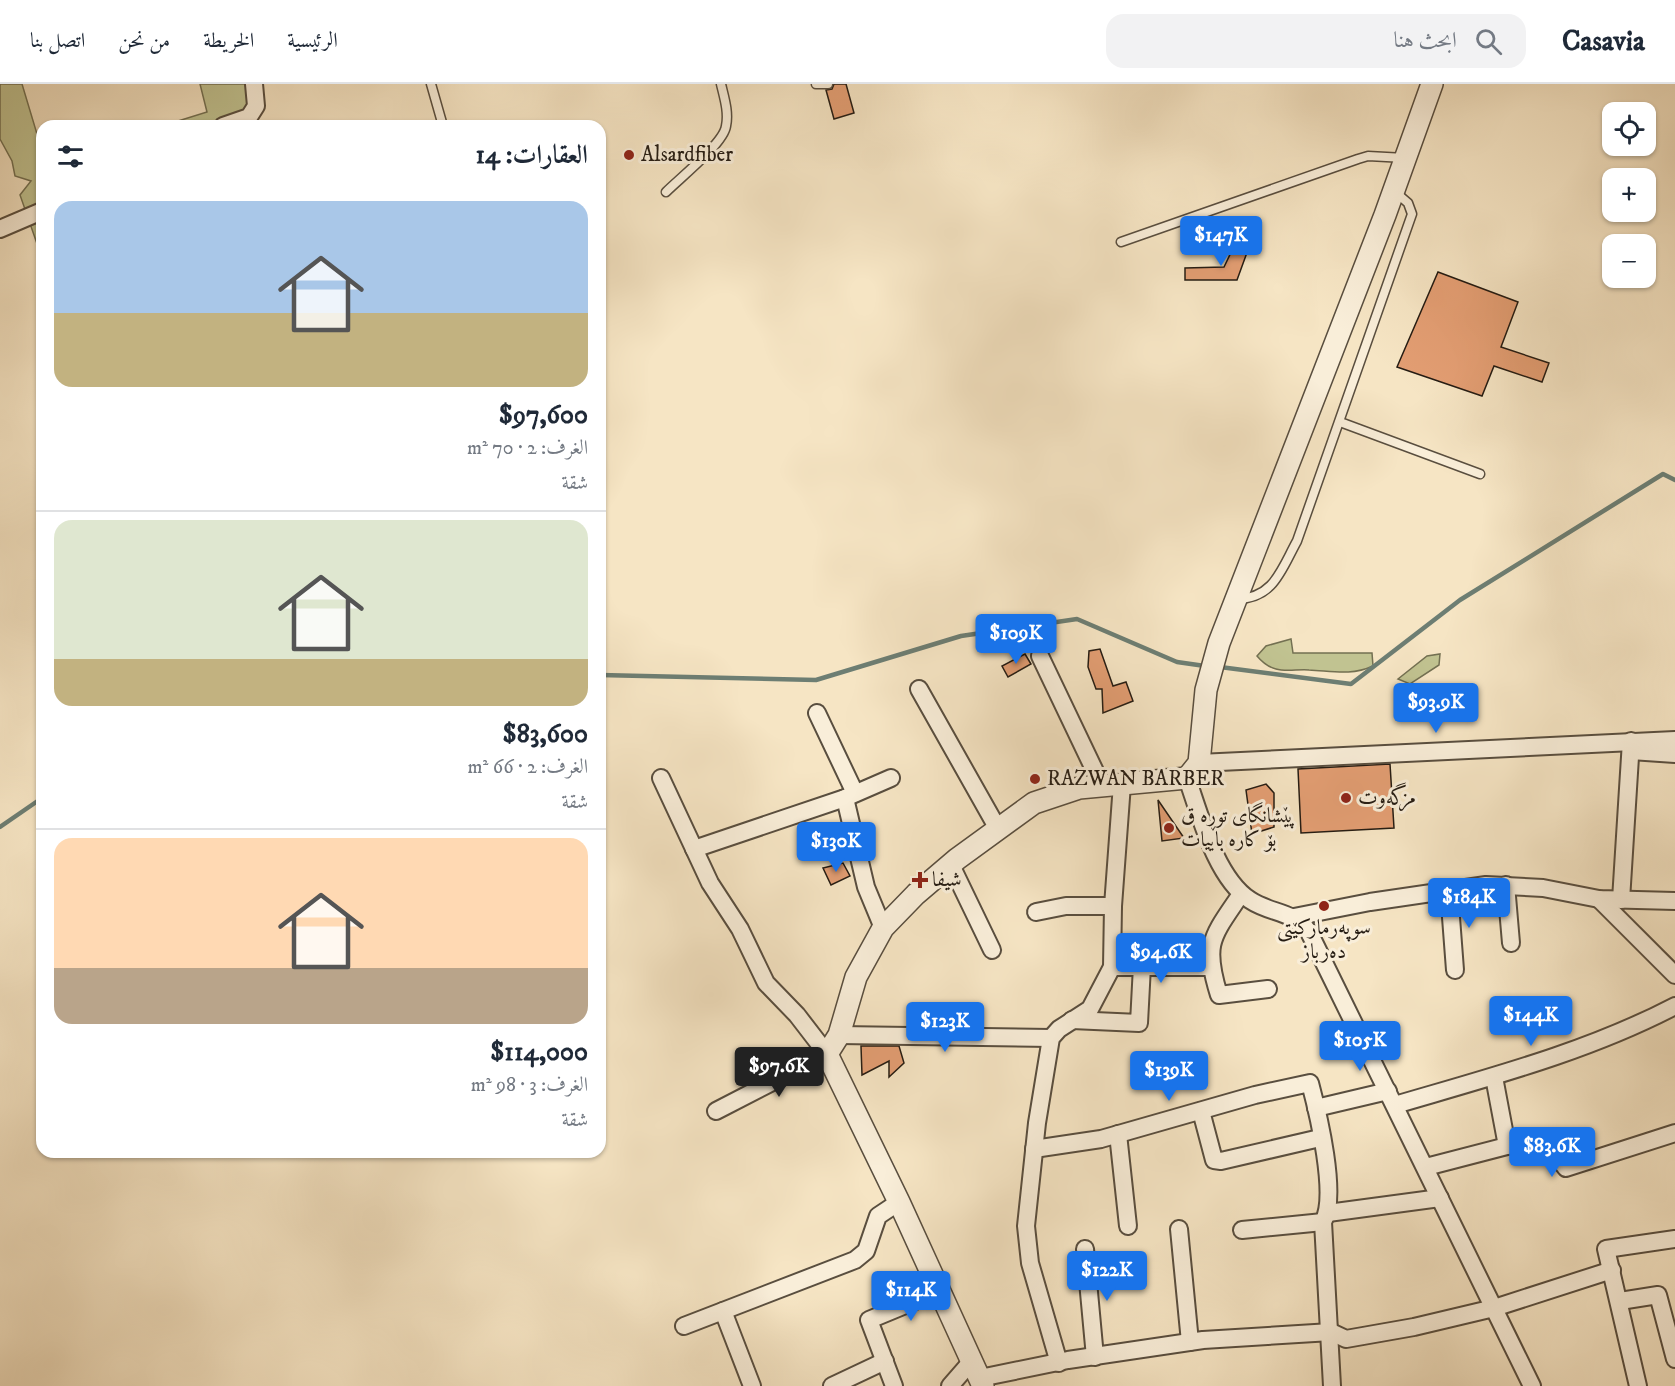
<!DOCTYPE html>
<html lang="ar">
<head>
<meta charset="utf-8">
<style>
  body { margin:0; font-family:"IM FELL DW Pica",Amiri,serif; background:#f2f2f3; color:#1f2937; direction:rtl; height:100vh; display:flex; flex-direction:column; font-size:22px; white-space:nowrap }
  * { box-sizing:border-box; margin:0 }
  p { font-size:20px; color:#747a83 }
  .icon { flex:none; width:33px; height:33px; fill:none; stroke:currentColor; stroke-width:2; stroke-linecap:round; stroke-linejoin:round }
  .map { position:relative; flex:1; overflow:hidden; direction:ltr }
  .side { position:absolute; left:36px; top:36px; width:570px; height:1038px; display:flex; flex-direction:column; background:#fff; border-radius:18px; box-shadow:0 2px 4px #0004; direction:rtl }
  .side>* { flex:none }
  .tools { position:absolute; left:1602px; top:18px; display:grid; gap:12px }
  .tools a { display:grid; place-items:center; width:54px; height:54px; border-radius:12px; background:#fff; box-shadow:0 2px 4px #0004; font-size:30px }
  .price { position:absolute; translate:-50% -51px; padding:0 14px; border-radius:6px; background:#1a73e8; color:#fff; font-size:20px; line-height:39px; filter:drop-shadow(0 2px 3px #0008) }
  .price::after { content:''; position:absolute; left:50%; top:36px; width:18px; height:14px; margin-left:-9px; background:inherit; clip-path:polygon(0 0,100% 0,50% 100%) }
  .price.on { background:#222; color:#fff }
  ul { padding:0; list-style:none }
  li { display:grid; align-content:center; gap:12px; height:318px; padding:0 18px }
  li+li { border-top:2px solid #e0e1e3 }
  li span { display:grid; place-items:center; height:186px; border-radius:18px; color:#555 }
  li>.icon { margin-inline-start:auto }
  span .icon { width:108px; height:108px; fill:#fffc; stroke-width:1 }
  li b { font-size:26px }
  h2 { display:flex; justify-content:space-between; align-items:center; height:72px; padding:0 18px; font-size:26px }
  header { display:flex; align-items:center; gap:36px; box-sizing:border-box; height:84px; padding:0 30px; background:#fff; border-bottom:2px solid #e0e1e3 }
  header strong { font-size:28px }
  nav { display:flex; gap:33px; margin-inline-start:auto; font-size:21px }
  .search { width:420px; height:54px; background:#f2f2f3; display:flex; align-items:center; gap:15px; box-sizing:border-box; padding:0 21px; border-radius:18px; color:#747a83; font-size:22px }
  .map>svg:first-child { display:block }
  .green { fill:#c1c391; stroke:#737052; stroke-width:1.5 }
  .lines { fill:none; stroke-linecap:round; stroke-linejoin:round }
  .stream { stroke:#6d7e73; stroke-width:4.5 }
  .building { fill:#e39e73; stroke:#251c13; stroke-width:1.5 }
  .service-casing { stroke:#594e3f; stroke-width:11 }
  .minor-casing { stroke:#594e3f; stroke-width:20 }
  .tertiary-casing { stroke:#594e3f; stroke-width:24 }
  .service { stroke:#f9eed9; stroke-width:8 }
  .minor { stroke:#f9eed9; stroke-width:16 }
  .tertiary { stroke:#f9eed9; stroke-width:21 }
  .poi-dot { fill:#8f2418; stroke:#f9eed9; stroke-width:2 }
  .labels { text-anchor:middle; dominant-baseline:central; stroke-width:6; stroke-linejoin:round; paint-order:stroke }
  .poi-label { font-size:21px; fill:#251c13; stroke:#f9eed9; text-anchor:start }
</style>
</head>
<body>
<header>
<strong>Casavia</strong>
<div class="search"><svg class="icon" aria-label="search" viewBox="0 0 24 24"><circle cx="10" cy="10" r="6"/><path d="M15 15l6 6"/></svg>ابحث هنا</div>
<nav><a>الرئيسية</a><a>الخريطة</a><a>من نحن</a><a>اتصل بنا</a></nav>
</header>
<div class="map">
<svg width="1675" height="1302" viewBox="0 0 1675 1302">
  <rect width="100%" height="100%" fill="#f6e5c4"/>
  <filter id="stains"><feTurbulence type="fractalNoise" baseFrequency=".00333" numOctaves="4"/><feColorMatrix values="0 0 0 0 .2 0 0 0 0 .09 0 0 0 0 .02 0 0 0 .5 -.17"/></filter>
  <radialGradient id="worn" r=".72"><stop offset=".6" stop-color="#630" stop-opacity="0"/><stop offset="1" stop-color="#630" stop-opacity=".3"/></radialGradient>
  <!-- green -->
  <g class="green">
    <polygon points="0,0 22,0 40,60 42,59 42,174 20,111 31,97 15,92 12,77 0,55"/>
    <path d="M200,0H252C252,5 252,14 250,19C239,44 184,42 162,42L207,28Z"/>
    <path d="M1291,555L1293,569H1372L1373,582C1351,592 1332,587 1309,586C1298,585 1286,588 1276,585C1268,583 1262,578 1257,572L1266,562Z"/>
    <polygon points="1440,570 1439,581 1410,600 1398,595 1427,572"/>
  </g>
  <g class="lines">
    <!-- stream -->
    <g class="stream">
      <polyline points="1220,583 1351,600 1460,516 1663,390 1675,396"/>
      <polyline points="600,591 816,596 961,552 1077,535 1177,578 1205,582"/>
      <polyline points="0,743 42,714"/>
    </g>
  </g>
  <!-- building -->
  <g class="building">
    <polygon points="834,0 846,0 854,29 834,35 826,6 832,5"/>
    <polygon points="1202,142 1213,142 1218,155 1201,157 1195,151"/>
    <polygon points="1236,158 1249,163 1237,196 1185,196 1185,184 1224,183"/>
    <polygon points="1438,188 1518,218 1501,263 1549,279 1542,298 1494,282 1482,312 1397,283"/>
    <polygon points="1100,565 1113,602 1126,598 1133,617 1103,629 1102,605 1096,605 1088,583 1089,567"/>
    <polygon points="1025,570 1031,580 1008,593 1002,582"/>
    <polygon points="1390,680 1394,744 1301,749 1298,685"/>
    <polygon points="1266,700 1274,709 1274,743 1252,750 1246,706"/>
    <polygon points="1158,716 1184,754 1162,757"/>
    <polygon points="843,779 850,792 831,801 823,784"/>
    <polygon points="861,962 899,962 904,979 889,993 889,977 862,991"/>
  </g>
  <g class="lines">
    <!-- service casing -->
    <g class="service-casing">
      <g id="service">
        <polyline points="431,0 443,42"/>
        <polyline points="816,0 828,0"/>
        <path d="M666,108C680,94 724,59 726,42C729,28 724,13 721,0"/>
        <polyline points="1121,158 1358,75 1368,72 1405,74"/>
        <polyline points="1340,338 1480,390"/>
        <path d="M1237,515C1274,514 1281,486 1297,457L1412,130L1408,119L1394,107"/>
      </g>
    </g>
    <!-- minor casing -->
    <g class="minor-casing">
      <g id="minor">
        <polyline points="223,42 249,33 256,22 254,0"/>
        <polyline points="0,145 42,127"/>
        <polyline points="1040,572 1102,702"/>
        <polyline points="919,605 998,745"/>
        <polyline points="817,629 855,709"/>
        <polyline points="1631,667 1675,670"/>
        <polyline points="1199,679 1675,656"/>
        <polyline points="661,694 710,799 740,845 766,899 797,931 827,970 716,1027"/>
        <path d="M1187,694C1200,731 1216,794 1250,816C1271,830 1292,826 1309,848L1532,1302"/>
        <polyline points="845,714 866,803 883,844"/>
        <polyline points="694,765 845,714 891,694"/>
        <polyline points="951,781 992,866"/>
        <polyline points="1506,801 1511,859"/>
        <polyline points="1449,807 1455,886"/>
        <path d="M1241,810C1212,853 1203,859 1219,911L1268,905"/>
        <polyline points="1599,815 1675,891"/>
        <polyline points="1621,816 1631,657"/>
        <polyline points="1036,828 1066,822 1113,822"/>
        <polyline points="1294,833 1370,818 1486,801 1543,804 1599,815 1675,817"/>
        <polyline points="1112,883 1211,883"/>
        <polyline points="1072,936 1139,939 1142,882"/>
        <polyline points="839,951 1051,954"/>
        <polyline points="1494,993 1507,1062"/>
        <path d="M1395,1021C1490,993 1587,968 1675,922"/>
        <polyline points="1316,1024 1388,1007"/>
        <polyline points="1201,1027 1214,1076 1221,1077 1320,1054"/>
        <polyline points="1118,1050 1128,1142"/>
        <path d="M1034,1065L1101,1055L1255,1011L1310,999C1318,1029 1338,1112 1323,1138L1332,1302"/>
        <polyline points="1426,1083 1538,1054 1543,1055 1566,1084 1675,1049"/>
        <polyline points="1328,1129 1440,1114"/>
        <polyline points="1179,1145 1190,1258"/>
        <polyline points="1242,1146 1323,1138"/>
        <polyline points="1085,1165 1095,1273"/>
        <polyline points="1620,1217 1658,1211 1675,1275"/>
        <polyline points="723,1227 752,1302"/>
        <polyline points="684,1242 855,1176 866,1167 878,1132 899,1118"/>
        <polyline points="1059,1279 1030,1179 1026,1142 1037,1039 1051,954 1059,945 1090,925 1112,883 1113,822 1122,700"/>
        <polyline points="980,1294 1068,1276 1203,1256 1331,1248 1346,1255 1414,1243 1494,1224 1612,1186"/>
        <polyline points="832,1302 885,1277"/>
        <polyline points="894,1302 869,1236 939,1207"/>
        <polyline points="950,1302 970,1279"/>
        <polyline points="1638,1302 1606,1165 1675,1155"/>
      </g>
    </g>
    <!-- tertiary casing -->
    <g class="tertiary-casing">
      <polyline id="tertiary" points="983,1302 899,1118 827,970 839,951 856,893 883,844 916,810 957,775 1034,719 1079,704 1187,694 1199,679 1206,606 1219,559 1385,131 1432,0"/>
    </g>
    <!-- service -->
    <use href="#service" class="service"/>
    <!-- minor -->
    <use href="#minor" class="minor"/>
    <!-- tertiary -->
    <use href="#tertiary" class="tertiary"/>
  </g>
  <!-- markers -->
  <g class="poi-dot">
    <circle cx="629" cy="71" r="6"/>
    <circle cx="1035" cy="695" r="6"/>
    <circle cx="1346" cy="714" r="6"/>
    <circle cx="1169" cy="744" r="6"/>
    <path d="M917 787h6v6h6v6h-6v6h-6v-6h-6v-6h6z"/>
    <circle cx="1324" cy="822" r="6"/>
  </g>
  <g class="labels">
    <!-- poi labels -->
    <g class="poi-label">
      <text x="641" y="71">Alsardfiber</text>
      <text x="1047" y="695">RAZWAN BARBER</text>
      <text x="1358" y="714">مزگه‌وت</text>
      <text x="1181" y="732">پێشانگای توڕه ق<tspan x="1181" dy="24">بۆ کاره باییات</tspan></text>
      <text x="932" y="796">شیفا</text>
      <text x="1324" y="844" text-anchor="middle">سوپەرمارکێتی<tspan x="1324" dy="24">دەرباز</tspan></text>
    </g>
  </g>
  <rect width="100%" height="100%" filter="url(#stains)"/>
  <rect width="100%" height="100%" fill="url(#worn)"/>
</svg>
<div class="tools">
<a><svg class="icon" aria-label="locate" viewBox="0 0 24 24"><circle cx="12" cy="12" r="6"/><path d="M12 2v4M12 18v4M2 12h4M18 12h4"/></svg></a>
<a>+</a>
<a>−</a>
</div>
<b class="price" style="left:1221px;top:183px">$147K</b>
<b class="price" style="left:1016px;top:581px">$109K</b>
<b class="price" style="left:1436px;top:650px">$93.9K</b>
<b class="price" style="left:836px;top:789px">$130K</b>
<b class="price" style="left:1469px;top:845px">$184K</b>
<b class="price" style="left:1161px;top:900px">$94.6K</b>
<b class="price" style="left:1531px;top:963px">$144K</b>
<b class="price" style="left:945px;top:969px">$123K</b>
<b class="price" style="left:1360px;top:988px">$105K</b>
<b class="price on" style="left:779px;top:1014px">$97.6K</b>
<b class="price" style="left:1169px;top:1018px">$139K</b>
<b class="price" style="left:1552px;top:1094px">$83.6K</b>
<b class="price" style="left:1107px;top:1218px">$122K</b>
<b class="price" style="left:911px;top:1238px">$114K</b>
<section class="side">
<h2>العقارات: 14<svg class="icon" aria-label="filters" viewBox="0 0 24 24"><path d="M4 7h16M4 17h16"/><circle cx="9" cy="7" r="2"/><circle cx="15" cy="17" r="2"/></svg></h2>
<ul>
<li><span style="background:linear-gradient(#a9c7e8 60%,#c2b280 0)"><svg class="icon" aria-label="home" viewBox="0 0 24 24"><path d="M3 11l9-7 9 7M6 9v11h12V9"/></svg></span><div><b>$97,600</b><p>الغرف: 2 · 70 m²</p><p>شقة</p></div></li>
<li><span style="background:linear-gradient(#dfe7d0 75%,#c2b280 0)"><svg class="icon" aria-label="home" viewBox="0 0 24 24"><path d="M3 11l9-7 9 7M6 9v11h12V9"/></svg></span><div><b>$83,600</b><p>الغرف: 2 · 66 m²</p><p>شقة</p></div></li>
<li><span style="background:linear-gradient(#ffd9b3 70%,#b9a48a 0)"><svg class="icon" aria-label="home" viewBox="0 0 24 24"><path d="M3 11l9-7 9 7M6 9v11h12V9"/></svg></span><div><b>$114,000</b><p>الغرف: 3 · 98 m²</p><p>شقة</p></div></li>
</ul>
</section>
</div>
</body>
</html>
